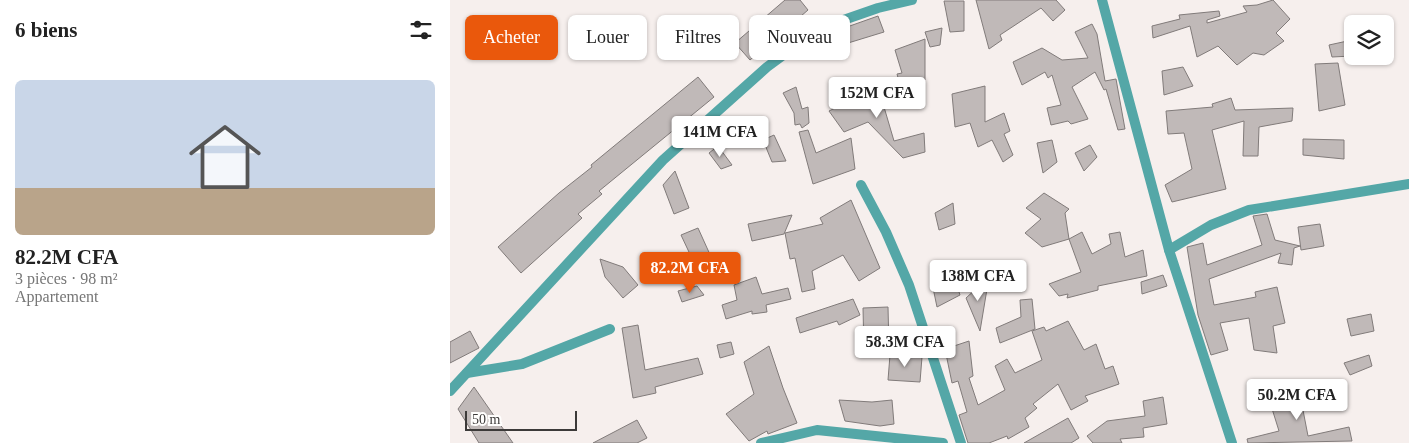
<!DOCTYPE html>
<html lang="fr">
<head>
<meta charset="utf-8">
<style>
  body { margin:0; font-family:"Times New Roman",serif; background:#f6f6f6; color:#222; height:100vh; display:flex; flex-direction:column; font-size:19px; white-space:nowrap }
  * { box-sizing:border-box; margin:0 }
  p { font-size:16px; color:#767676 }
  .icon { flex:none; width:28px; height:28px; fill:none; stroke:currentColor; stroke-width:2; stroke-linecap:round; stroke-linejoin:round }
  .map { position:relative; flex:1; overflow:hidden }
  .drawer { display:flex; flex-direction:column; background:#fff; width:450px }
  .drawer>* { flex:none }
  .guide { position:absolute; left:15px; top:15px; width:475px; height:45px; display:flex; gap:10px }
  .fabs { position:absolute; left:894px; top:15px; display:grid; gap:10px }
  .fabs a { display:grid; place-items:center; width:50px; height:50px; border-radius:8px; background:#fff; box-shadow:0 1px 4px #0004; font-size:25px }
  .scale { position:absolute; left:15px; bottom:12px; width:112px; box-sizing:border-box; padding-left:5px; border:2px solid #3c3a39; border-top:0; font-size:14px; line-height:18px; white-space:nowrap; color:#3c3a39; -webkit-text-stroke:4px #fffefd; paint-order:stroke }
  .price { position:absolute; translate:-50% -42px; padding:0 11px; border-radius:5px; background:#fff; color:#222; font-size:16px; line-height:32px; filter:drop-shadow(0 1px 2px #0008) }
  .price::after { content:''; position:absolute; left:50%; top:30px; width:15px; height:11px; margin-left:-8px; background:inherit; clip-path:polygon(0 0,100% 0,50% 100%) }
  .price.selected { background:#ea580c; color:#fff }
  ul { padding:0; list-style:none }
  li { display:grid; align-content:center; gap:10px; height:265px; padding:0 15px }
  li+li { border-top:1px solid #e0e0e0 }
  li span { display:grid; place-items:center; height:155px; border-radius:8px; color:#555 }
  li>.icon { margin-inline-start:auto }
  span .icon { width:90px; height:90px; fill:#fffc; stroke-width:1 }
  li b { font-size:21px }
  h2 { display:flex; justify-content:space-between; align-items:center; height:60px; padding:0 15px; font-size:21px }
  .pill { padding:0 18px; border-radius:8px; background:#fff; box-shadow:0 1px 4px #0004; font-size:18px; line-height:45px }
  .pill.selected { background:#ea580c; color:#fff }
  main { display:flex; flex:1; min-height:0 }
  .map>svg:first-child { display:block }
  .building { fill:#c0b9b8; stroke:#817b7a }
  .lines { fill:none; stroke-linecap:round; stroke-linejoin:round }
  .street { stroke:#54a7a7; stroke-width:10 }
</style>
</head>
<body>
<main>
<section class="drawer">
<h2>6 biens<svg class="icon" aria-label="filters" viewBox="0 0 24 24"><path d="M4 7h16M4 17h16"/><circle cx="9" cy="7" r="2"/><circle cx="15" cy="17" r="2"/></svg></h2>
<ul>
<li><span style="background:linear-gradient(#c9d6e8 70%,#b9a48a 0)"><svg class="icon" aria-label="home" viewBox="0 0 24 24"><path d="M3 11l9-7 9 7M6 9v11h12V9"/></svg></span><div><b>82.2M CFA</b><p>3 pièces · 98 m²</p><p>Appartement</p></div></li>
</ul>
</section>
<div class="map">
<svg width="959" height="443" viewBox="0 0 959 443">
  <rect width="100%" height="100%" fill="#f6efed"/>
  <!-- building -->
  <g class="building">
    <polygon points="335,0 350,0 358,10 300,60 285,43"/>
    <polygon points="526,0 606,0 615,10 603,21 591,8 550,35 552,40 539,49"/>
    <polygon points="823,0 840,19 826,33 834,41 814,55 803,53 787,65 768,46 747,57 740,26 703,38 702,26 730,19 729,15 769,11 770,16 757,20 757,23 797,12 793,6 807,5"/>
    <polygon points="494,1 514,1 514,31 500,32"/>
    <polygon points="428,16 434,32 385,47 380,33"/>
    <polygon points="642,24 647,34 655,81 666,79 675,129 668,130 656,89 654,90 645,72 622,87 638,119 621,124 618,121 601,125 597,108 611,105 602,75 598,78 595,72 572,85 563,62 592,48 612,60 638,58 625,32"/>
    <polygon points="492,28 490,45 480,47 475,32"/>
    <polygon points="475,39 475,80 450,85 447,74 452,73 445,50"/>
    <polygon points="902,40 902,56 882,57 879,45"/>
    <polygon points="888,63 895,105 869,111 865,64"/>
    <polygon points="733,67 743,86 714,95 712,71"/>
    <polygon points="248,77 264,97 149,191 152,194 128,214 132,218 71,273 48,247 109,193 142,167 141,165"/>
    <polygon points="444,83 451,100 434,107 444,141 474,133 475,152 453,158 418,122 394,132 379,111 426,88 427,90"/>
    <polygon points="535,86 535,122 554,113 560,131 554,134 563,155 553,162 542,140 528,147 520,123 505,127 502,94"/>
    <polygon points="346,87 352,109 358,107 359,123 352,128 350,124 345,125 344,113 333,93"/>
    <polygon points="781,98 785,110 843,108 842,121 809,127 808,156 793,156 794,121 762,130 776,189 722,202 715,185 742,169 734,133 718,134 716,111 763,107 762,104"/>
    <polygon points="358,130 366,153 401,138 405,169 363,184 349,132"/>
    <polygon points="324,135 336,161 322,162 313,140"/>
    <polygon points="853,139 894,140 894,159 853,155"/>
    <polygon points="602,140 607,162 593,173 587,143"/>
    <polygon points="640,145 647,157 634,171 625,153"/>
    <polygon points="268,146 282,165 271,169 259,153"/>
    <polygon points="225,171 239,208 224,214 213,185"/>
    <polygon points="594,193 619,209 615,213 619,239 592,247 575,233 591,219 576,208"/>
    <polygon points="401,200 430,268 409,281 393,255 362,271 365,289 352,292 345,258 340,259 335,233 373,224 370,218"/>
    <polygon points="503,203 505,224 489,230 485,213"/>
    <polygon points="817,214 825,240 850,246 844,248 842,265 828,263 831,253 759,279 764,305 806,297 805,292 827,287 835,323 823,326 827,353 804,350 799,318 770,323 778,350 761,355 748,315 737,247 753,243 757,265 812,245 803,216"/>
    <polygon points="342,215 334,234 302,241 298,224"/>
    <polygon points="870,224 874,246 851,250 848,227"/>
    <polygon points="248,228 262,259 246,267 231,235"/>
    <polygon points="632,232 642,254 661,244 659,234 670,232 675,257 693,250 697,276 648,286 648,290 617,298 618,294 609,296 599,284 631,272 619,239"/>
    <polygon points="150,259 173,267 188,285 173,298 155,277"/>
    <polygon points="549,267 557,278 548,288 540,276"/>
    <polygon points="503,274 510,295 487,307 482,283"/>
    <polygon points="713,275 717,286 692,294 691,282"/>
    <polygon points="306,277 312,294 338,288 341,299 316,305 317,312 302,314 302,311 276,319 272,305 287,300 284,285"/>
    <polygon points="539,277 530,331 516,298"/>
    <polygon points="247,286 254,295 232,302 228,291"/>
    <polygon points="403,299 410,315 389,325 387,321 350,333 346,318"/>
    <polygon points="582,299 585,329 550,343 546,328 571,317 570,300"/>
    <polygon points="438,307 439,349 414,351 413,308"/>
    <polygon points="921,314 924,331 901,336 897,319"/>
    <polygon points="618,321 634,350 646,344 655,369 663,366 669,384 635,396 638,401 621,410 608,384 583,404 587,408 575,418 579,427 558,439 557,436 539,443 518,443 509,415 517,412 508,381 502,383 495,349 519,341 523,376 519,378 528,405 555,390 545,366 557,359 565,373 592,360 582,331 594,327 596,331"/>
    <polygon points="188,325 195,370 248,358 253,374 205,387 206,393 183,398 172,328"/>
    <polygon points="20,331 29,348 0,363 0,342"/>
    <polygon points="281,342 284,354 270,358 267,345"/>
    <polygon points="319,346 333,388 347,423 318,434 317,431 299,441 276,414 304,394 294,362"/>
    <polygon points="440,355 472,357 470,382 438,380"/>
    <polygon points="919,355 922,366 900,375 894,363"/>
    <polygon points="861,385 866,400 852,405 858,436 899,427 902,441 798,443 797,439 829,431 819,399"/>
    <polygon points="24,387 63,443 29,443 8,409"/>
    <polygon points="713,397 717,424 693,428 694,437 670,439 672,443 643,443 637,436 657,421 695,416 693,401"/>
    <polygon points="389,400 422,402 442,400 444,424 430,426 395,421"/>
    <polygon points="618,418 629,438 621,443 574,443"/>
    <polygon points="187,420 197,438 187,443 143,443"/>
  </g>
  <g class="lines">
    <!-- street -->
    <g class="street">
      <polyline points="652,0 719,250 782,443"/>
      <polyline points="411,185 436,232 459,285 511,443"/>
      <polyline points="719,250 761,225 799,210 959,184"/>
      <polyline points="17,373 72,364 160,329"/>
      <polyline points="0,391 213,160 317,67 351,42 382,24 428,8 462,0"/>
      <polyline points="311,443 367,430 493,443"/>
    </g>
  </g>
</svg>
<div class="fabs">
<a><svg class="icon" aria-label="layers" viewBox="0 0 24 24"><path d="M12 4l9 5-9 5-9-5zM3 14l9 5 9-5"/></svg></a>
</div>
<div class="scale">50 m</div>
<b class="price" style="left:427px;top:119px">152M CFA</b>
<b class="price" style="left:270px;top:158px">141M CFA</b>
<b class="price selected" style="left:240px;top:294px">82.2M CFA</b>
<b class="price" style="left:528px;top:302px">138M CFA</b>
<b class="price" style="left:455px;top:368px">58.3M CFA</b>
<b class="price" style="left:847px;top:421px">50.2M CFA</b>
<div class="guide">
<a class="pill selected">Acheter</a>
<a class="pill">Louer</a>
<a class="pill">Filtres</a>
<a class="pill">Nouveau</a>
</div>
</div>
</main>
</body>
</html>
